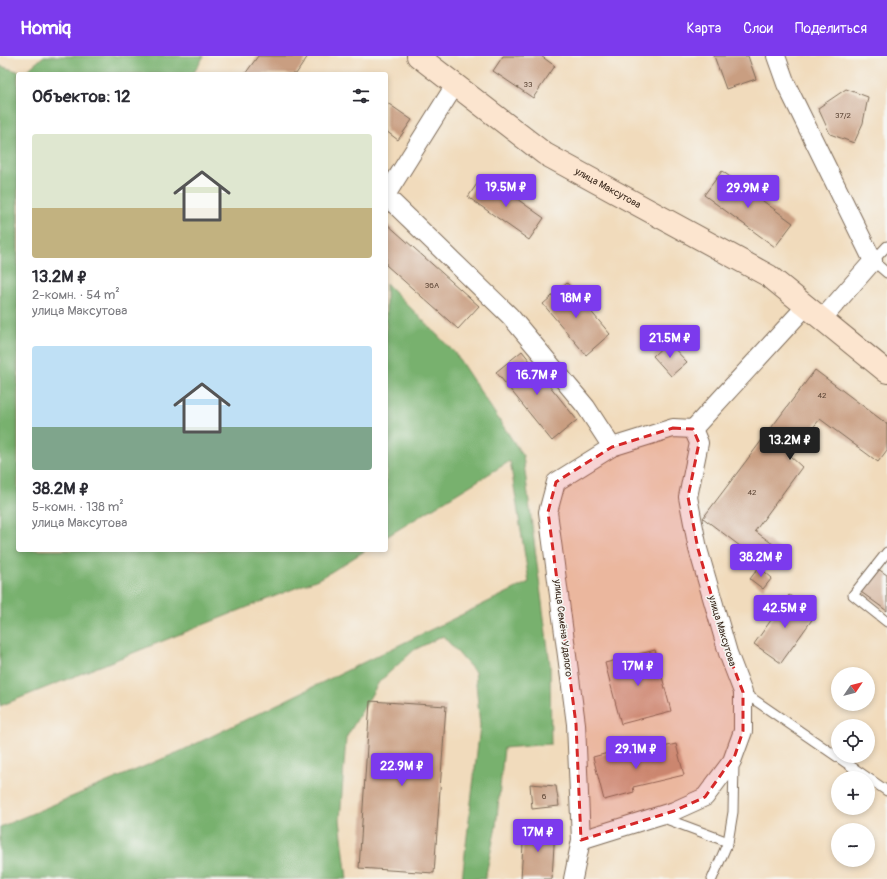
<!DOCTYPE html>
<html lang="ru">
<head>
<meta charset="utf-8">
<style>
  body { margin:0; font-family:Pangolin,sans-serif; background:#f2f2f3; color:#2b2b33; height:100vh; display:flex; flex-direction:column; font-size:15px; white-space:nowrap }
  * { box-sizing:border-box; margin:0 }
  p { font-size:13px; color:#7c7c81 }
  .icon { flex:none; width:22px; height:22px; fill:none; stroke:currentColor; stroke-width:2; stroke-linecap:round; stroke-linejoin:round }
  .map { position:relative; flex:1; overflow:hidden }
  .details { position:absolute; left:16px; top:16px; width:372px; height:480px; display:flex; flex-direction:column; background:#fff; border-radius:4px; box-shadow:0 2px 6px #0003 }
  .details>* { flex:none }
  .needle { width:26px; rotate:55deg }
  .controls { position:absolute; left:831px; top:611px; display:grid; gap:8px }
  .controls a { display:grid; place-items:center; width:44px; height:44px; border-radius:50%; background:#fff; box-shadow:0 2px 6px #0003; font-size:20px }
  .price { position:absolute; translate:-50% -34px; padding:0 9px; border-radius:4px; background:#7c3aed; color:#fff; font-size:13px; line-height:26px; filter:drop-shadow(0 1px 2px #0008) }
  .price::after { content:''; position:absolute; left:50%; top:24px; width:12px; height:9px; margin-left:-6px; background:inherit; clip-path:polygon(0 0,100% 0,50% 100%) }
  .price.active { background:#222; color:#fff }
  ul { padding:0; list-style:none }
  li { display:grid; align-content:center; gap:8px; height:212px; padding:0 16px }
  li span { display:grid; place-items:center; height:124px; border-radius:4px; color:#555 }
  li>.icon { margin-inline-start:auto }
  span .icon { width:72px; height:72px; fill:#fffc; stroke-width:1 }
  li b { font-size:17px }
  h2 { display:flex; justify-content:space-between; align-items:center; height:48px; padding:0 16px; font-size:17px }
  header { display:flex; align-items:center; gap:24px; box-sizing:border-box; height:56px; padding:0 20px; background:#7c3aed; color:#fff }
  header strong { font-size:19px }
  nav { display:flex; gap:22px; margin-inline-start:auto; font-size:14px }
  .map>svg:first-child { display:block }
  .forest { fill:#78b16e; stroke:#5a6e46 }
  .building { fill:#c99e81 }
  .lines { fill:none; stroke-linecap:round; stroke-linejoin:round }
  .lane-casing { stroke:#7b6855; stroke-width:11 }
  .street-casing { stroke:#7b6855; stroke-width:20 }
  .secondary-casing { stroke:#7b6855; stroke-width:24 }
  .lane { stroke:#fff; stroke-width:9 }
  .street { stroke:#fff; stroke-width:18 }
  .secondary { stroke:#fce5cf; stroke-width:22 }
  .marked { fill:#d62828; fill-opacity:0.2; stroke:#d62828; stroke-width:3; stroke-dasharray:8 5; stroke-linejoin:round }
  .labels { text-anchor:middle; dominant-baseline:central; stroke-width:3; stroke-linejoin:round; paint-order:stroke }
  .number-label { font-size:8px; fill:#5e4737 }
  .street-label { font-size:10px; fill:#3b2a1e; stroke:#f6f6f2 }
</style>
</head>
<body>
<header>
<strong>Homiq</strong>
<nav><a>Карта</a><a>Слои</a><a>Поделиться</a></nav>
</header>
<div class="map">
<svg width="887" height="823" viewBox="0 0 887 823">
  <rect width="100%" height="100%" fill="#f6f6f2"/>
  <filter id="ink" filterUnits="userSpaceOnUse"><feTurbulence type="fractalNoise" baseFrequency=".025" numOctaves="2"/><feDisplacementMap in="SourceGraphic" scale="8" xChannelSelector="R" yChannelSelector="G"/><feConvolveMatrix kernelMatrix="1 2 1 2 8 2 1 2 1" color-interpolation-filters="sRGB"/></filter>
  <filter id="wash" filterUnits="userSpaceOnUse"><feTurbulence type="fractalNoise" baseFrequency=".012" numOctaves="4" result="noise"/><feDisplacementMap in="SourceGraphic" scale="16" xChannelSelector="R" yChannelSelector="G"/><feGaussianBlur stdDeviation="0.9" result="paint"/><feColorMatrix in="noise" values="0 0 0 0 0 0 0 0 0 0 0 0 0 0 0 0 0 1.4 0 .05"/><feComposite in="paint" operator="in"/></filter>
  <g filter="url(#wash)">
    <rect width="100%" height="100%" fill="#f1dbbc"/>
    <!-- forest -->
    <g class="forest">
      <polygon points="44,0 204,0 193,18 18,18 18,494 366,494 323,521 0,650 0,10 24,17"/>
      <polygon points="386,227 455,297 523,400 550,608 551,688 504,692 496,771 485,823 462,823 480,670 475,616 443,580 414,594 379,626 346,682 340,764 347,823 0,823 0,771 181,695 529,526 510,405 386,481"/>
    </g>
    <g id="blocks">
      <!-- building -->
      <g class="building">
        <polygon points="258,0 308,0 296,18 245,18"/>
        <polygon points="503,0 541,0 555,10 533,42 493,15"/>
        <polygon points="714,0 748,0 756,23 726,33"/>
        <polygon points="846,33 868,41 863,67 854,87 830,78 818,52"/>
        <polygon points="386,46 412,64 398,84 386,75"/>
        <polygon points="722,115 793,167 775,191 704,139"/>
        <polygon points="483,119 544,162 529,184 468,141"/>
        <polygon points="386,167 479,250 458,273 386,209"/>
        <polygon points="567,227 610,278 586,299 543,248"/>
        <polygon points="668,286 687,306 671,320 653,300"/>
        <polygon points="522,295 577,364 552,385 496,316"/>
        <polygon points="815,314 887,368 887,394 878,406 820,363 790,400 802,411 755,475 781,494 769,512 703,462"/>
        <polygon points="759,511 772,522 763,533 750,523"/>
        <polygon points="878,513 887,519 887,555 861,536"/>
        <polygon points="789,539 816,558 781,607 754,588"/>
        <polygon points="655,594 671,655 621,668 605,607"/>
        <polygon points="370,645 446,650 434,817 359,812"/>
        <polygon points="676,688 684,719 633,731 634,736 604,744 593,701 623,693 625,700"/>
        <polygon points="530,728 556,730 559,750 532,753"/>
        <polygon points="524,770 555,772 552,823 521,823"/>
      </g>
    </g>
  </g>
  <g filter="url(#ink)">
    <use href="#blocks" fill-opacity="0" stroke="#7b6855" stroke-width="1"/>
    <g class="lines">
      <!-- lane casing -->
      <g class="lane-casing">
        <g id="lane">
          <polyline points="887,190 873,205 887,217"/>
          <polyline points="887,496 853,539 887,566"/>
          <polyline points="743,636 887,735"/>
          <polyline points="661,761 728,786"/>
          <polyline points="712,823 728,786 733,756 734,706"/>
        </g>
      </g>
      <!-- street casing -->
      <g class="street-casing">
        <g id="street">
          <polyline points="776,0 786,28 873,205 823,262"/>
          <polyline points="386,139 455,29"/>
          <polyline points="386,140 510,260 586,351 612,391"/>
          <polyline points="581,784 674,755 705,741 732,705 743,675 743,636 728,597 698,493 688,441 699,387 693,373"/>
          <polyline points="573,823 581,784 576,668 548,456 556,426 612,391 673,372 693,373 807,249"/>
        </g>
      </g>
      <!-- secondary casing -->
      <g class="secondary-casing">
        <g id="secondary">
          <path id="s1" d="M418,0L545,98L769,220L887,316"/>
        </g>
      </g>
      <!-- lane -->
      <use href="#lane" class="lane"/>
      <!-- street -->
      <use href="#street" class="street"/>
      <!-- secondary -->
      <use href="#secondary" class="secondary"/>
    </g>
  </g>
  <!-- marked area -->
  <path class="marked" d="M673,372L693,373L699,387L688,441L698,493L728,597L743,636V675L735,699L705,741L674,755L581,784L576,668L548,456L556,426L612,391Z"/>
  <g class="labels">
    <!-- number labels -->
    <g class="number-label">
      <text x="528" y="28">33</text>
      <text x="843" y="59">37/2</text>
      <text x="432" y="229">36А</text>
      <text x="822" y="339">42</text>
      <text x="752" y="436">42</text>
      <text x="544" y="740">6</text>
    </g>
    <!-- street labels -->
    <g class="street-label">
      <text stroke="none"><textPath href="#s1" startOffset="232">улица Максутова</textPath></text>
      <text transform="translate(563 572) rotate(83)">улица Семёна Удалого</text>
      <text transform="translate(722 575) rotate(73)">улица Максутова</text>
    </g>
  </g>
</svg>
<div class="controls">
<a><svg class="needle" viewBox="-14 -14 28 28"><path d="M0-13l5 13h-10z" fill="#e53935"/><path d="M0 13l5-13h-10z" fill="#7c7c81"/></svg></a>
<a><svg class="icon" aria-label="locate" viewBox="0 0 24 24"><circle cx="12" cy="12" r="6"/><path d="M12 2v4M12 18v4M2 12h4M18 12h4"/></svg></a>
<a>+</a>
<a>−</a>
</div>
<b class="price" style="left:506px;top:152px">19.5M ₽</b>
<b class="price" style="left:748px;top:153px">29.9M ₽</b>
<b class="price" style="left:576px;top:263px">18M ₽</b>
<b class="price" style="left:670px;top:303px">21.5M ₽</b>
<b class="price" style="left:537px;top:340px">16.7M ₽</b>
<b class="price active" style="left:790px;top:405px">13.2M ₽</b>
<b class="price" style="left:761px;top:522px">38.2M ₽</b>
<b class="price" style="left:785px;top:573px">42.5M ₽</b>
<b class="price" style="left:638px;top:631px">17M ₽</b>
<b class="price" style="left:636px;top:714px">29.1M ₽</b>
<b class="price" style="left:402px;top:731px">22.9M ₽</b>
<b class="price" style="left:538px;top:797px">17M ₽</b>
<section class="details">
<h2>Объектов: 12<svg class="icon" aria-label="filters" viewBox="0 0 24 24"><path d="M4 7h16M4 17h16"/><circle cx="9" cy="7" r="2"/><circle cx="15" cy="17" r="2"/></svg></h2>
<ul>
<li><span style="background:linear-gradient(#dfe7d0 60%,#c2b280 0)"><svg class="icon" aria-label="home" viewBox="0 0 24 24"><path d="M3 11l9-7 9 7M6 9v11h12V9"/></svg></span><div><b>13.2M ₽</b><p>2-комн. · 54 m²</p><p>улица Максутова</p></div></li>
<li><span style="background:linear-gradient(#bfe0f5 65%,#7fa58c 0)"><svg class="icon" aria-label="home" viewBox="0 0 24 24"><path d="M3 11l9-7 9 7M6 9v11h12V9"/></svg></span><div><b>38.2M ₽</b><p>5-комн. · 138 m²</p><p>улица Максутова</p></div></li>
</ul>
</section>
</div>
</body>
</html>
